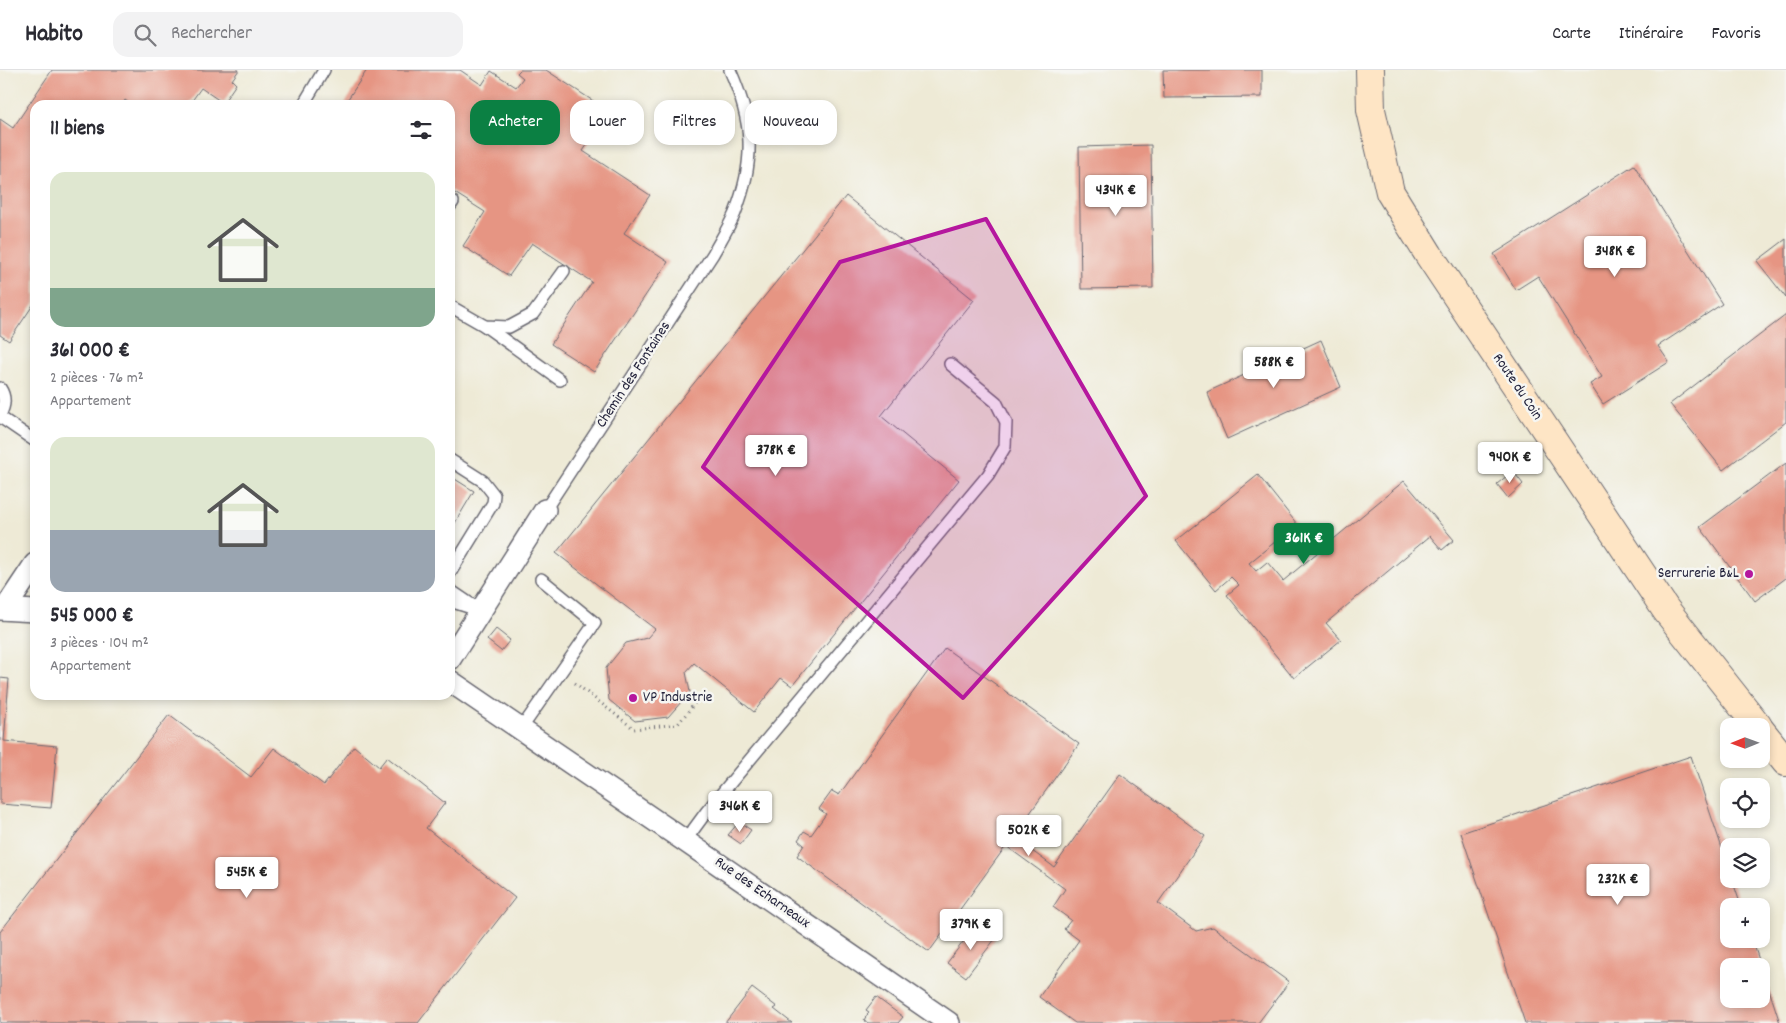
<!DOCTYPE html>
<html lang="fr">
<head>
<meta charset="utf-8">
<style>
  body { margin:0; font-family:Dekko,sans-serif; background:#f2f2f3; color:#2b2b33; height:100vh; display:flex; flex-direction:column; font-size:19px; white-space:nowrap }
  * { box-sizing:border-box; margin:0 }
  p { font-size:16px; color:#7c7c81 }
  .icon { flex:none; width:28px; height:28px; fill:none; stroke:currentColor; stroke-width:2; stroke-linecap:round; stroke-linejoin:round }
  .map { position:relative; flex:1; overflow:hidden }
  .drawer { position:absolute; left:30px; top:30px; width:425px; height:600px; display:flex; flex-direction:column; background:#fff; border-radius:15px; box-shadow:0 2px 8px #0003 }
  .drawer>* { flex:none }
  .guide { position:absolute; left:470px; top:30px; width:475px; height:45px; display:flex; gap:10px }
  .needle { width:32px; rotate:269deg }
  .tools { position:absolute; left:1720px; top:648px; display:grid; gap:10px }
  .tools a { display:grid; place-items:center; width:50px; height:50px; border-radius:10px; background:#fff; box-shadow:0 2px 8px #0003; font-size:25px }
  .price { position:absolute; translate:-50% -42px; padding:0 11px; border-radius:5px; background:#fff; color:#222; font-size:16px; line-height:32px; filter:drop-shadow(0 1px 2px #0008) }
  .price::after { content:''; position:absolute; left:50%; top:30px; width:15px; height:11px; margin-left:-8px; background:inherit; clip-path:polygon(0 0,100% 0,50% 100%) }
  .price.selected { background:#0b8043; color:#fff }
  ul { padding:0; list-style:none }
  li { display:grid; align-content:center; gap:10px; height:265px; padding:0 20px }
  li span { display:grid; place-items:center; height:155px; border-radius:15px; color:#555 }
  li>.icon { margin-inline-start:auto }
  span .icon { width:90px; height:90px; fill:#fffc; stroke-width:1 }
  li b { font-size:21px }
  h2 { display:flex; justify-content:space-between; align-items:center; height:60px; padding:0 20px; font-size:21px }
  .chip { padding:0 18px; border-radius:15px; background:#fff; box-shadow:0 2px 8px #0003; font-size:18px; line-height:45px }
  .chip.selected { background:#0b8043; color:#fff }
  header { display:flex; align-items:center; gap:30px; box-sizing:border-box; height:70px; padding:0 25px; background:#fff; border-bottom:1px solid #e1e1e2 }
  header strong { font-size:24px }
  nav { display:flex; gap:28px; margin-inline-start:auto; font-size:18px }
  .search { width:350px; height:45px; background:#f2f2f3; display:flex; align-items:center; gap:12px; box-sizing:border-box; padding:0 18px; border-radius:15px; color:#7c7c81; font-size:19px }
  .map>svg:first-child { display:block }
  .building { fill:#e69583 }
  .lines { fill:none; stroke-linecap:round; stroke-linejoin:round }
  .lane-casing { stroke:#696871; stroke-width:14 }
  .street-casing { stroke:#696871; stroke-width:24 }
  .secondary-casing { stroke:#696871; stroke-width:30 }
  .path { stroke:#696871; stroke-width:3; stroke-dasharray:1 4; stroke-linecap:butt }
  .lane { stroke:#fff; stroke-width:11 }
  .street { stroke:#fff; stroke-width:21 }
  .secondary { stroke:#fee5c5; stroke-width:28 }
  .marked { fill:#b5179e; fill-opacity:0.2; stroke:#b5179e; stroke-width:4; stroke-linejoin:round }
  .poi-dot { fill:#b5179e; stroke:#f6f6f2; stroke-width:2 }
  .labels { text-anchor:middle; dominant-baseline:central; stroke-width:5; stroke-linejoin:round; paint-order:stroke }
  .street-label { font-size:15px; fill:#22223b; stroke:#f6f6f2 }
  .poi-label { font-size:15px; fill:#22223b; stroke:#f6f6f2; text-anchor:end }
</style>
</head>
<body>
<header>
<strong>Habito</strong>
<div class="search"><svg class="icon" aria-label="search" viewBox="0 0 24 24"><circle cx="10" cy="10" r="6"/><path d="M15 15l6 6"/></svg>Rechercher</div>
<nav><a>Carte</a><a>Itinéraire</a><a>Favoris</a></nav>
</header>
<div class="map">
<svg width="1786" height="953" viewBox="0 0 1786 953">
  <rect width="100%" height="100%" fill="#f6f6f2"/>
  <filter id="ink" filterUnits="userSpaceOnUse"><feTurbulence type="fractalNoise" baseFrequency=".02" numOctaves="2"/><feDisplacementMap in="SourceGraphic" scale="10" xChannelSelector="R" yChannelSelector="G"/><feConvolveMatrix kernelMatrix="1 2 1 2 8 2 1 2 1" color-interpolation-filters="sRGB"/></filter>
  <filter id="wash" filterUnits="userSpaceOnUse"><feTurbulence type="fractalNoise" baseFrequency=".0096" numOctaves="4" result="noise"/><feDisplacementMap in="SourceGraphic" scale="20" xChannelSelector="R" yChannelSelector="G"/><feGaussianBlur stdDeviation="1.12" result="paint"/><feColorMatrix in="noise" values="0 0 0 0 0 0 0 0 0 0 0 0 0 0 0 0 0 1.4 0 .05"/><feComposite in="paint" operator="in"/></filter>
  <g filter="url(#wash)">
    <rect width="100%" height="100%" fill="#eeead6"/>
    <g id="blocks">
      <!-- building -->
      <g class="building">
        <polygon points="52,0 239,0 232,10 236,14 223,33 201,18 189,35 132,35 125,30 122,35 35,35 35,232 9,271 0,265 0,49 13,58"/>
        <polygon points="367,0 460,0 482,15 491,1 516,17 523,8 517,3 520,0 546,0 610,42 583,81 650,125 624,163 668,192 594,302 551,274 592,212 532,173 509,206 463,176 485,142 450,120 450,35 344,35"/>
        <polygon points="1163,0 1262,0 1262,27 1164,28"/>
        <polygon points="1151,75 1153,218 1081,219 1079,77"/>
        <polygon points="1634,95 1722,234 1658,276 1669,292 1603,334 1590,314 1602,307 1538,206 1516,220 1494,184"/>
        <polygon points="846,126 974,230 881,346 959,410 792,616 781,608 754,642 694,593 686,602 690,622 668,647 635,651 609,630 606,598 626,573 647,568 655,559 556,483"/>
        <polygon points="1786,169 1786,228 1757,191"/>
        <polygon points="1786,245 1786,352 1723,400 1670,334"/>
        <polygon points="1321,270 1341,317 1227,369 1207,322"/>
        <polygon points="1786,393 1786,508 1755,531 1700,457"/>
        <polygon points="1513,401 1523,414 1508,428 1497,414"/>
        <polygon points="1258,405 1297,454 1249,493 1256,501 1267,492 1283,511 1404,411 1454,470 1442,480 1430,466 1326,553 1341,570 1294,608 1227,525 1239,515 1231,507 1216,520 1176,471"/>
        <polygon points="450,406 474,421 450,461"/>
        <polygon points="496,559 510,570 501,581 487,570"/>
        <polygon points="945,578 1079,674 1013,767 1054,797 1120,704 1205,766 1158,833 1196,861 1213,857 1289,912 1258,953 1075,953 1039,927 1079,870 1064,859 1071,850 1053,837 1065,819 1006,776 929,882 797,786 804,775 798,770 804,761 811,765 826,744 819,739 832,721 839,725"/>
        <polygon points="0,608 9,609 4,671 57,676 51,738 0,734"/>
        <polygon points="169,645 251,707 274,678 324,715 354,676 379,697 387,687 445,733 426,758 515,828 418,953 0,953 0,862"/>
        <polygon points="1691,686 1729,799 1729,809 1732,809 1741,836 1729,836 1729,869 1752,869 1761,896 1729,896 1729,929 1761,929 1762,898 1780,953 1525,953 1461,763"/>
        <polygon points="739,752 751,760 741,774 728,765"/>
        <polygon points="976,855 995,869 966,907 947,893"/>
        <polygon points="752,918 777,937 774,939 792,953 725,953"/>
        <polygon points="876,927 903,947 898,953 868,953 864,950 869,942 866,940"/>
      </g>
    </g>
  </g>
  <g filter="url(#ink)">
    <use href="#blocks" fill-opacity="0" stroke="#696871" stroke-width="1"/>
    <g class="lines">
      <!-- lane casing -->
      <g class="lane-casing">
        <g id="lane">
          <polyline points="303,35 324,0"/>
          <polyline points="450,136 453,132"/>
          <polyline points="450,236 485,256 509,257 533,244 564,201"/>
          <polyline points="485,256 560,310"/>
          <path d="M0,318C6,327 5,336 0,345"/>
          <polyline points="0,347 35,371"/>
          <polyline points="450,390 483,411 494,425 493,433 450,503"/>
          <path d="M545,440L713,184C720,171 729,157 735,143C756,89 753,52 730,0"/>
          <polyline points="450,520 481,541 450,531"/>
          <polyline points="521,659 595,553 541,509"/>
          <polyline points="685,771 707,741 988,405 1005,377 1006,352 996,332 950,294"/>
        </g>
      </g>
      <!-- street casing -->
      <g class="street-casing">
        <g id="street">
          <polyline points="0,539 35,541"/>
          <polyline points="5,539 35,494"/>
          <polyline points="450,589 545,440"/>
          <polyline points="450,611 685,771 949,953"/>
        </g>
      </g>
      <!-- secondary casing -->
      <g class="secondary-casing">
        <g id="secondary">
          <polyline points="1370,0 1371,40 1390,122 1429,185 1666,540 1758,656"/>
          <polyline points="1761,661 1786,692"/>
        </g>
      </g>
      <!-- path -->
      <polyline class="path" points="575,613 634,659 678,654 699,628"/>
      <!-- lane -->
      <use href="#lane" class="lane"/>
      <!-- street -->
      <use href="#street" class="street"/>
      <!-- secondary -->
      <use href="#secondary" class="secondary"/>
    </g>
  </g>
  <!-- marked area -->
  <path class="marked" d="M986,149L1146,426L963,628L703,397L840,192Z"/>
  <!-- markers -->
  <g class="poi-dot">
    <circle cx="1749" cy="504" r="5"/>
    <circle cx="633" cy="628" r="5"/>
  </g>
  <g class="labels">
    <!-- street labels -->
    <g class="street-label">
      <text transform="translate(634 305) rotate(-57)">Chemin des Fontaines</text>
      <text transform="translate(1517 317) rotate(56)">Route du Coin</text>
      <text transform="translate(762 823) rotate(35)">Rue des Echarneaux</text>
    </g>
    <!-- poi labels -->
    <g class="poi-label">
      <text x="1739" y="504">Serrurerie B&amp;L</text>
      <text x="643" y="628" text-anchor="start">VP Industrie</text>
    </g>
  </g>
</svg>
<div class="tools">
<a><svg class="needle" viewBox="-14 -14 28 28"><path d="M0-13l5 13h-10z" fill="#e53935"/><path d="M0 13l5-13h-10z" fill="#7c7c81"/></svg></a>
<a><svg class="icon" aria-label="locate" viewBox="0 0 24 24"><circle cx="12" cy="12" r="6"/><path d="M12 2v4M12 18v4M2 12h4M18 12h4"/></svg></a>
<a><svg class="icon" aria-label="layers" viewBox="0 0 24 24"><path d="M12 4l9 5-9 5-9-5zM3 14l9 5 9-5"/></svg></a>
<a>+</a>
<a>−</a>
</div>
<b class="price" style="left:1116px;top:147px">434K €</b>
<b class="price" style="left:1615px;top:208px">348K €</b>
<b class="price" style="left:1274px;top:319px">588K €</b>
<b class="price" style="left:776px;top:407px">378K €</b>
<b class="price" style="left:1510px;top:414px">940K €</b>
<b class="price selected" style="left:1304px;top:495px">361K €</b>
<b class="price" style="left:740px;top:763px">346K €</b>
<b class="price" style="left:1029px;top:787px">502K €</b>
<b class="price" style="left:247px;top:829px">545K €</b>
<b class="price" style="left:1618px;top:836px">232K €</b>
<b class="price" style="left:971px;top:881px">379K €</b>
<div class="guide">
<a class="chip selected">Acheter</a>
<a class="chip">Louer</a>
<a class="chip">Filtres</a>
<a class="chip">Nouveau</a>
</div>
<section class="drawer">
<h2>11 biens<svg class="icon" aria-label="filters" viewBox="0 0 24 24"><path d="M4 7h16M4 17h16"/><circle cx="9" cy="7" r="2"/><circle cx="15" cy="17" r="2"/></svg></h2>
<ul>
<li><span style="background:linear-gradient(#dfe7d0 75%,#7fa58c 0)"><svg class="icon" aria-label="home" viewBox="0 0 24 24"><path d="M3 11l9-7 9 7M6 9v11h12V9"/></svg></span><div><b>361 000 €</b><p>2 pièces · 76 m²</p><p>Appartement</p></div></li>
<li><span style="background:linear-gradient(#dfe7d0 60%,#9aa5b1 0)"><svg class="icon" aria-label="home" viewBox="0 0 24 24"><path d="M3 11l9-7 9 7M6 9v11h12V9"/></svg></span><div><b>545 000 €</b><p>3 pièces · 104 m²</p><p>Appartement</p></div></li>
</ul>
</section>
</div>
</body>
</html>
